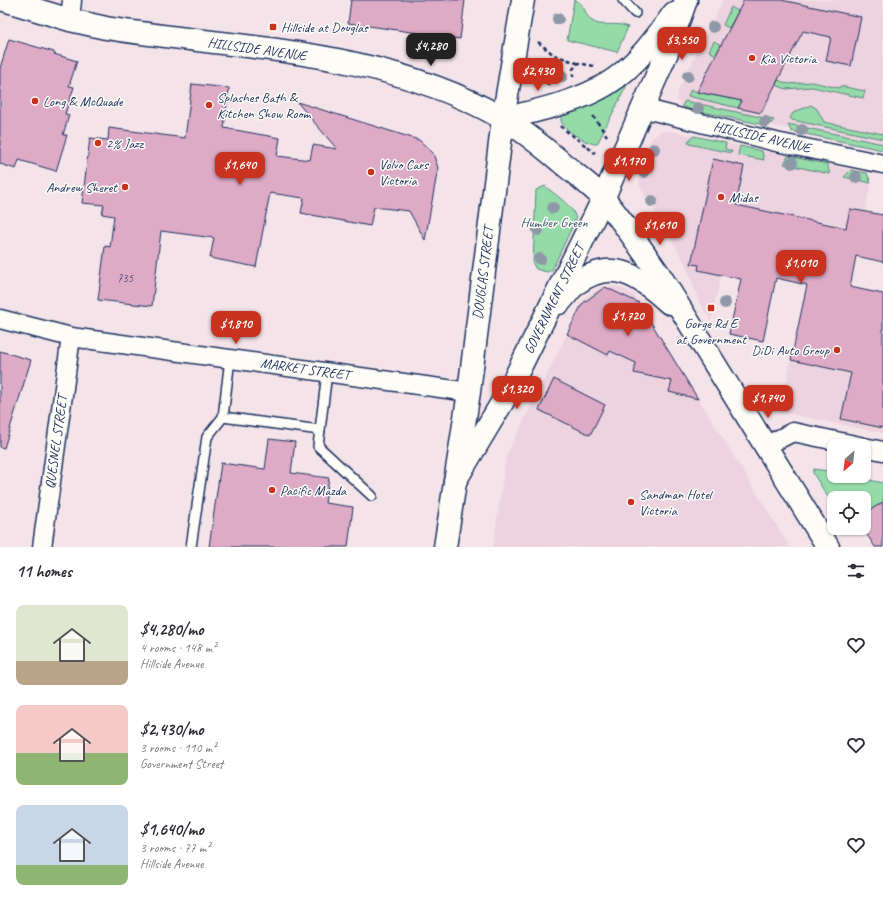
<!DOCTYPE html>
<html lang="en">
<head>
<meta charset="utf-8">
<style>
  body { margin:0; font-family:Caveat,sans-serif; background:#f7f7f7; color:#2b2b33; height:100vh; display:flex; flex-direction:column; font-size:15px; white-space:nowrap }
  * { box-sizing:border-box; margin:0 }
  p { font-size:13px; color:#7c7c81 }
  .icon { flex:none; width:22px; height:22px; fill:none; stroke:currentColor; stroke-width:2; stroke-linecap:round; stroke-linejoin:round }
  .map { position:relative; height:547px; overflow:hidden }
  .sheet { display:flex; flex-direction:column; background:#fff; flex:1 }
  .sheet>* { flex:none }
  .needle { width:26px; rotate:208deg }
  .buttons { position:absolute; left:827px; top:439px; display:grid; gap:8px }
  .buttons a { display:grid; place-items:center; width:44px; height:44px; border-radius:8px; background:#fff; box-shadow:0 1px 3px #0004; font-size:20px }
  .price { position:absolute; translate:-50% -34px; padding:0 9px; border-radius:8px; background:#c8321e; color:#fff; font-size:13px; line-height:26px; filter:drop-shadow(0 1px 2px #0008) }
  .price::after { content:''; position:absolute; left:50%; top:24px; width:12px; height:9px; margin-left:-6px; background:inherit; clip-path:polygon(0 0,100% 0,50% 100%) }
  .price.active { background:#222; color:#fff }
  ul { padding:0; list-style:none }
  li { display:flex; align-items:center; gap:12px; height:100px; padding:0 16px }
  li span { display:grid; place-items:center; flex:none; width:112px; height:80px; border-radius:8px; color:#555 }
  li>.icon { margin-inline-start:auto }
  span .icon { width:48px; height:48px; fill:#fffc; stroke-width:1 }
  li b { font-size:17px }
  h2 { display:flex; justify-content:space-between; align-items:center; height:48px; padding:0 16px; font-size:17px }
  .map>svg:first-child { display:block }
  .built { fill:#edd3df }
  .green { fill:#95dba8; stroke:#588583 }
  .building { fill:#deabc7; stroke:#1b2f5e }
  .lines { fill:none; stroke-linecap:round; stroke-linejoin:round }
  .lane-casing { stroke:#1b2f5e; stroke-width:12 }
  .street-casing { stroke:#1b2f5e; stroke-width:21 }
  .secondary-casing { stroke:#1b2f5e; stroke-width:25 }
  .primary-casing { stroke:#1b2f5e; stroke-width:25 }
  .path { stroke:#1b2f5e; stroke-width:2.5; stroke-dasharray:4 3; stroke-linecap:butt }
  .lane { stroke:#fdfcf7; stroke-width:9 }
  .street { stroke:#fdfcf7; stroke-width:18 }
  .secondary { stroke:#fdfcf7; stroke-width:22 }
  .primary { stroke:#fdfcf7; stroke-width:22 }
  .tree { fill:#8e98a6 }
  .poi-dot { fill:#c8321e; stroke:#fdfcf7; stroke-width:1.5 }
  .labels { text-anchor:middle; dominant-baseline:central; stroke-width:3; stroke-linejoin:round; paint-order:stroke }
  .number-label { font-size:12px; fill:#4c4e78 }
  .poi-label { font-size:14px; fill:#1b2f5e; stroke:#fdfcf7; text-anchor:start }
  .street-label { font-size:14px; fill:#1b2f5e; stroke:#fdfcf7 }
  .park-label { font-size:14px; fill:#3a5a70; stroke:#fdfcf7 }
</style>
</head>
<body>
<div class="map">
<svg width="883" height="547" viewBox="0 0 883 547">
  <rect width="100%" height="100%" fill="#f4e4e9"/>
  <filter id="ink" filterUnits="userSpaceOnUse"><feTurbulence type="fractalNoise" baseFrequency=".025" numOctaves="2"/><feDisplacementMap in="SourceGraphic" scale="8" xChannelSelector="R" yChannelSelector="G"/><feConvolveMatrix kernelMatrix="1 2 1 2 8 2 1 2 1" color-interpolation-filters="sRGB"/></filter>
  <g filter="url(#ink)">
    <!-- built -->
    <g class="built">
      <polygon points="723,0 883,0 883,150 682,106 677,100 678,91"/>
      <polygon points="661,131 670,131 867,173 871,183 846,304 883,313 883,433 780,412 807,285 723,267 711,321 699,302 685,263 640,186 638,171 641,161 651,139"/>
      <polygon points="611,286 619,287 634,294 790,547 493,547 506,456 586,296 602,287"/>
    </g>
    <!-- green -->
    <g class="green">
      <path d="M574,0C585,2 584,15 592,21C601,28 615,21 628,27L617,52L567,40Z"/>
      <polygon points="731,7 738,11 729,28 723,25"/>
      <polygon points="714,41 721,45 716,55 709,51"/>
      <polygon points="778,80 788,84 812,82 839,88 840,86 865,91 863,98 812,87 786,89 776,85"/>
      <path d="M625,81L628,83L597,144C588,145 566,131 562,123C560,120 561,117 563,114Z"/>
      <polygon points="691,89 697,92 742,101 738,108 688,96"/>
      <polygon points="685,101 690,102 774,120 769,126 689,109 682,106"/>
      <polygon points="811,105 817,109 824,122 883,134 883,139 792,120 790,118 793,113"/>
      <polygon points="788,124 883,144 883,150 791,131"/>
      <polygon points="694,136 726,143 725,149 732,151 731,153 689,144 688,141"/>
      <polygon points="740,146 762,151 764,160 738,155"/>
      <polygon points="788,156 827,164 830,174 784,164"/>
      <polygon points="851,170 867,173 871,183 844,177"/>
      <path d="M545,186C554,194 574,206 576,219L552,270L547,272L536,269L533,264L536,190Z"/>
      <polygon points="814,469 834,472 834,476 851,476 883,483 883,502 864,514 864,498 834,498 834,507 813,473"/>
    </g>
    <!-- building -->
    <g class="building">
      <polygon points="351,0 465,0 460,39 348,23"/>
      <polygon points="744,0 781,0 861,17 851,66 826,61 831,37 803,31 761,113 738,108 742,101 697,92"/>
      <polygon points="9,39 54,52 54,54 77,61 69,86 74,87 65,114 69,115 63,135 67,135 56,171 19,160 16,169 0,164 0,68"/>
      <polygon points="192,84 229,88 224,128 280,138 277,156 310,160 313,145 337,149 297,102 419,140 433,153 438,168 425,240 409,211 374,207 370,226 301,213 304,198 270,193 256,267 210,258 214,238 161,231 152,306 98,300 105,246 110,247 114,216 102,214 104,205 82,203 90,138 108,140 109,128 185,138"/>
      <polygon points="713,159 744,166 736,205 846,228 850,209 883,215 883,262 856,256 850,287 883,294 883,428 841,419 851,373 791,360 807,285 776,278 763,341 729,334 741,279 698,270 699,265 691,264"/>
      <polygon points="605,287 639,303 698,399 669,392 672,381 634,373 636,363 610,351 608,355 567,334 582,304"/>
      <polygon points="0,351 31,360 4,448 0,447"/>
      <polygon points="554,379 605,405 590,435 539,410"/>
      <polygon points="269,439 295,442 291,473 329,478 325,503 353,507 348,547 209,547 221,463 265,469"/>
      <polygon points="883,502 883,547 875,547 864,530 864,514"/>
    </g>
    <g class="lines">
      <!-- lane casing -->
      <g class="lane-casing">
        <g id="lane">
          <polyline points="623,0 635,13"/>
          <polyline points="327,373 318,446 372,496"/>
          <polyline points="223,417 320,430"/>
          <polyline points="191,547 207,437 223,417 230,359"/>
        </g>
      </g>
      <!-- street casing -->
      <g class="street-casing">
        <g id="street">
          <polyline points="70,20 72,0"/>
          <polyline points="642,108 776,142 883,164"/>
          <polyline points="0,319 71,337 469,392"/>
          <polyline points="765,446 793,432 860,446"/>
          <polyline points="864,447 883,451"/>
          <polyline points="42,547 71,337"/>
        </g>
      </g>
      <!-- secondary casing -->
      <g class="secondary-casing">
        <g id="secondary">
          <path d="M4,0L70,20L106,28C239,49 383,49 502,118C523,130 543,147 561,162C575,174 592,186 604,199C624,222 641,249 659,274L828,547"/>
          <path d="M503,119C538,110 576,103 607,84C635,67 656,38 674,13"/>
          <path d="M559,303C565,297 570,289 576,284C612,256 641,277 669,303"/>
          <polyline points="455,481 506,396 603,199 668,50 686,0"/>
        </g>
      </g>
      <!-- primary casing -->
      <g class="primary-casing">
        <polyline id="primary" points="445,547 469,392 503,119 523,0"/>
      </g>
      <!-- path -->
      <g class="path">
        <polyline points="538,42 554,55 577,63"/>
        <polyline points="543,70 548,71"/>
        <polyline points="573,77 573,69 578,63 594,66"/>
        <polyline points="548,86 548,71 552,61"/>
        <polyline points="593,116 607,136"/>
        <polyline points="560,126 595,153"/>
      </g>
      <!-- lane -->
      <use href="#lane" class="lane"/>
      <!-- street -->
      <use href="#street" class="street"/>
      <!-- secondary -->
      <use href="#secondary" class="secondary"/>
      <!-- primary -->
      <use href="#primary" class="primary"/>
    </g>
    <!-- trees -->
    <g class="tree">
      <circle cx="558" cy="19" r="6"/>
      <circle cx="713" cy="27" r="6"/>
      <circle cx="562" cy="76" r="6"/>
      <circle cx="688" cy="76" r="6"/>
      <circle cx="698" cy="108" r="6"/>
      <circle cx="765" cy="122" r="6"/>
      <circle cx="802" cy="130" r="6"/>
      <circle cx="654" cy="149" r="6"/>
      <circle cx="792" cy="163" r="6"/>
      <circle cx="644" cy="172" r="6"/>
      <circle cx="856" cy="177" r="6"/>
      <circle cx="652" cy="201" r="6"/>
      <circle cx="553" cy="208" r="6"/>
      <circle cx="538" cy="230" r="6"/>
      <circle cx="540" cy="259" r="6"/>
      <circle cx="725" cy="303" r="6"/>
    </g>
  </g>
  <!-- markers -->
  <g class="poi-dot">
    <rect x="269" y="23" width="8" height="8" rx="2"/>
    <circle cx="752" cy="58" r="4"/>
    <circle cx="35" cy="101" r="4"/>
    <circle cx="209" cy="105" r="4"/>
    <circle cx="98" cy="143" r="4"/>
    <circle cx="371" cy="172" r="4"/>
    <circle cx="125" cy="187" r="4"/>
    <circle cx="721" cy="197" r="4"/>
    <rect x="707" y="304" width="8" height="8" rx="2"/>
    <circle cx="837" cy="350" r="4"/>
    <circle cx="272" cy="490" r="4"/>
    <circle cx="631" cy="502" r="4"/>
  </g>
  <g class="labels">
    <!-- number labels -->
    <g class="number-label">
      <text x="125" y="278">735</text>
    </g>
    <!-- poi labels -->
    <g class="poi-label">
      <text x="281" y="27">Hillside at Douglas</text>
      <text x="760" y="58">Kia Victoria</text>
      <text x="217" y="97">Splashes Bath &amp;<tspan x="217" dy="16">Kitchen Show Room</tspan></text>
      <text x="43" y="101">Long &amp; McQuade</text>
      <text x="106" y="143">2% Jazz</text>
      <text x="379" y="164">Volvo Cars<tspan x="379" dy="16">Victoria</tspan></text>
      <text x="117" y="187" text-anchor="end">Andrew Sheret</text>
      <text x="729" y="197">Midas</text>
      <text x="711" y="323" text-anchor="middle">Gorge Rd E<tspan x="711" dy="16">at Government</tspan></text>
      <text x="829" y="350" text-anchor="end">DiDi Auto Group</text>
      <text x="280" y="490">Pacific Mazda</text>
      <text x="639" y="494">Sandman Hotel<tspan x="639" dy="16">Victoria</tspan></text>
    </g>
    <!-- street labels -->
    <g class="street-label">
      <text transform="translate(257 49) rotate(8)">HILLSIDE AVENUE</text>
      <text transform="translate(762 137) rotate(13)">HILLSIDE AVENUE</text>
      <text transform="translate(483 273) rotate(-83)">DOUGLAS STREET</text>
      <text transform="translate(554 299) rotate(-64)">GOVERNMENT STREET</text>
      <text transform="translate(305 369) rotate(8)">MARKET STREET</text>
      <text transform="translate(56 442) rotate(-82)">QUESNEL STREET</text>
    </g>
    <!-- park labels -->
    <g class="park-label">
      <text x="554" y="222">Humber Green</text>
    </g>
  </g>
</svg>
<div class="buttons">
<a><svg class="needle" viewBox="-14 -14 28 28"><path d="M0-13l5 13h-10z" fill="#e53935"/><path d="M0 13l5-13h-10z" fill="#7c7c81"/></svg></a>
<a><svg class="icon" aria-label="locate" viewBox="0 0 24 24"><circle cx="12" cy="12" r="6"/><path d="M12 2v4M12 18v4M2 12h4M18 12h4"/></svg></a>
</div>
<b class="price" style="left:682px;top:61px">$3,550</b>
<b class="price active" style="left:431px;top:67px">$4,280</b>
<b class="price" style="left:538px;top:92px">$2,430</b>
<b class="price" style="left:629px;top:182px">$1,170</b>
<b class="price" style="left:240px;top:186px">$1,640</b>
<b class="price" style="left:660px;top:246px">$1,610</b>
<b class="price" style="left:801px;top:284px">$1,010</b>
<b class="price" style="left:628px;top:337px">$1,720</b>
<b class="price" style="left:236px;top:345px">$1,810</b>
<b class="price" style="left:517px;top:410px">$1,320</b>
<b class="price" style="left:768px;top:419px">$1,740</b>
</div>
<section class="sheet">
<h2>11 homes<svg class="icon" aria-label="filters" viewBox="0 0 24 24"><path d="M4 7h16M4 17h16"/><circle cx="9" cy="7" r="2"/><circle cx="15" cy="17" r="2"/></svg></h2>
<ul>
<li><span style="background:linear-gradient(#dfe7d0 70%,#b9a48a 0)"><svg class="icon" aria-label="home" viewBox="0 0 24 24"><path d="M3 11l9-7 9 7M6 9v11h12V9"/></svg></span><div><b>$4,280/mo</b><p>4 rooms · 148 m²</p><p>Hillside Avenue</p></div><svg class="icon" aria-label="heart" viewBox="0 0 24 24"><path d="M12 20l-8-8c-3-5 5-10 8-4 3-6 11-1 8 4z"/></svg></li>
<li><span style="background:linear-gradient(#f6c9c9 60%,#8fb573 0)"><svg class="icon" aria-label="home" viewBox="0 0 24 24"><path d="M3 11l9-7 9 7M6 9v11h12V9"/></svg></span><div><b>$2,430/mo</b><p>3 rooms · 110 m²</p><p>Government Street</p></div><svg class="icon" aria-label="heart" viewBox="0 0 24 24"><path d="M12 20l-8-8c-3-5 5-10 8-4 3-6 11-1 8 4z"/></svg></li>
<li><span style="background:linear-gradient(#c9d6e8 75%,#8fb573 0)"><svg class="icon" aria-label="home" viewBox="0 0 24 24"><path d="M3 11l9-7 9 7M6 9v11h12V9"/></svg></span><div><b>$1,640/mo</b><p>3 rooms · 77 m²</p><p>Hillside Avenue</p></div><svg class="icon" aria-label="heart" viewBox="0 0 24 24"><path d="M12 20l-8-8c-3-5 5-10 8-4 3-6 11-1 8 4z"/></svg></li>
</ul>
</section>
</body>
</html>
